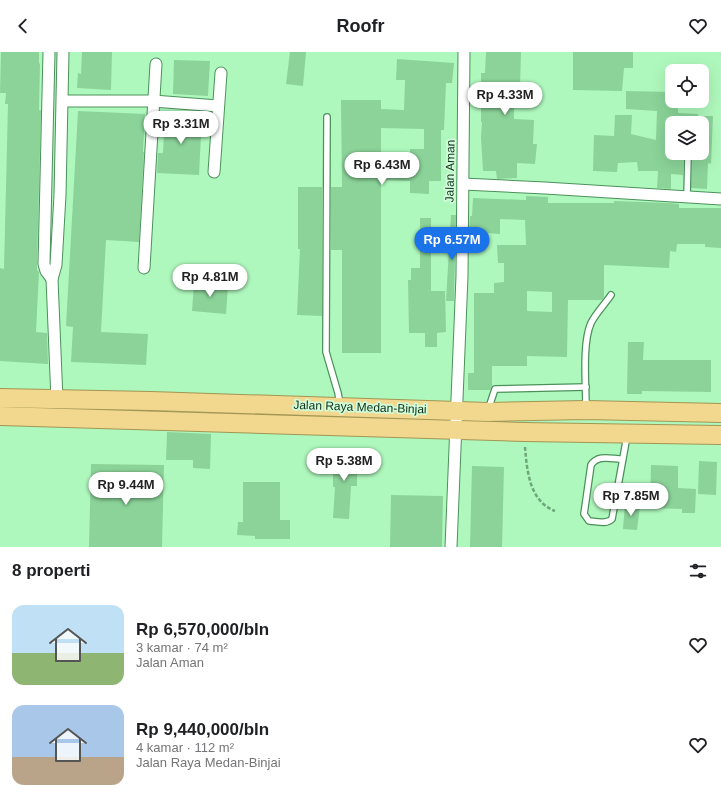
<!DOCTYPE html>
<html lang="id">
<head>
<meta charset="utf-8">
<style>
  body { margin:0; font-family:Helvetica,sans-serif; background:#f2f2f2; color:#202124; height:100vh; display:flex; flex-direction:column; font-size:15px; white-space:nowrap }
  * { box-sizing:border-box; margin:0 }
  p { font-size:13px; color:#757577 }
  .icon { flex:none; width:22px; height:22px; fill:none; stroke:currentColor; stroke-width:2; stroke-linecap:round; stroke-linejoin:round }
  .map { position:relative; height:495px; overflow:hidden }
  .sheet { display:flex; flex-direction:column; background:#fff; flex:1 }
  .sheet>* { flex:none }
  .buttons { position:absolute; left:665px; top:12px; display:grid; gap:8px }
  .buttons a { display:grid; place-items:center; width:44px; height:44px; border-radius:8px; background:#fff; box-shadow:0 4px 16px #0002; font-size:20px }
  .price { position:absolute; translate:-50% -34px; padding:0 9px; border-radius:14px; background:#fff; color:#222; font-size:13px; line-height:26px; filter:drop-shadow(0 1px 2px #0008) }
  .price::after { content:''; position:absolute; left:50%; top:24px; width:12px; height:9px; margin-left:-6px; background:inherit; clip-path:polygon(0 0,100% 0,50% 100%) }
  .price.selected { background:#1a73e8; color:#fff }
  ul { padding:0; list-style:none }
  li { display:flex; align-items:center; gap:12px; height:100px; padding:0 12px }
  li span { display:grid; place-items:center; flex:none; width:112px; height:80px; border-radius:12px; color:#555 }
  li>.icon { margin-inline-start:auto }
  span .icon { width:48px; height:48px; fill:#fffc; stroke-width:1 }
  li b { font-size:17px }
  h2 { display:flex; justify-content:space-between; align-items:center; height:48px; padding:0 12px; font-size:17px }
  header { display:flex; justify-content:space-between; align-items:center; height:52px; padding:0 12px; background:#fff; font-size:18px; font-weight:700 }
  .map>svg:first-child { display:block }
  .building { fill:#8bd399; fill-rule:evenodd }
  .lines { fill:none; stroke-linecap:round; stroke-linejoin:round }
  .service-casing { stroke:#4b915b; stroke-width:8 }
  .minor-casing { stroke:#4b915b; stroke-width:13 }
  .trunk-casing { stroke:#a19653; stroke-width:20 }
  .path { stroke:#6ea579; stroke-width:2.5; stroke-dasharray:4 2; stroke-linecap:butt }
  .service { stroke:#fff; stroke-width:5.5 }
  .minor { stroke:#fff; stroke-width:11 }
  .trunk { stroke:#f2d78e; stroke-width:18 }
  .labels { text-anchor:middle; dominant-baseline:central; stroke-width:3.5; stroke-linejoin:round; paint-order:stroke }
  .street-label { font-size:12px; fill:#122f19; stroke:#d2fdda }
</style>
</head>
<body>
<header><svg class="icon" aria-label="back" viewBox="0 0 24 24"><path d="M15 5l-7 7 7 7"/></svg>Roofr<svg class="icon" aria-label="heart" viewBox="0 0 24 24"><path d="M12 20l-8-8c-3-5 5-10 8-4 3-6 11-1 8 4z"/></svg></header>
<div class="map">
<svg width="721" height="495" viewBox="0 0 721 495">
  <rect width="100%" height="100%" fill="#aff8bd"/>
  <!-- building -->
  <g class="building">
    <polygon points="1,0 39,0 39,11 40,12 39,58 41,58 37,212 37,218 39,220 36,280 47,281 48,312 0,309 0,216 4,217 8,52 5,52 6,41 0,41"/>
    <polygon points="82,0 112,0 111,38 77,36 78,21 81,22"/>
    <polygon points="290,0 306,0 303,34 286,32"/>
    <polygon points="486,0 521,0 520,34 540,34 540,47 514,47 514,67 534,68 533,92 537,92 535,112 517,111 517,126 497,127 496,119 483,119 481,85 482,70 481,70 481,21 485,21"/>
    <polygon points="573,0 633,0 633,16 624,16 622,39 573,38"/>
    <path d="M397,7L454,11L452,31H446L444,78H441V129H429V142L410,141V129L381,128V301H342V198H331V135H342L341,48H381V57L404,58L405,28H396ZM381,76L424,77V97H410V114L381,113Z"/>
    <polygon points="174,8 210,9 208,44 173,42"/>
    <polygon points="626,39 672,40 672,49 678,49 678,61 698,62 698,71 672,71 672,101 684,101 683,123 671,122 671,137 657,136 658,119 638,119 637,110 618,111 617,120 593,119 594,83 614,84 615,63 632,63 631,82 656,88 657,59 626,57"/>
    <polygon points="78,59 145,62 143,100 144,100 139,190 106,188 101,280 148,282 146,313 71,310 73,275 66,274"/>
    <polygon points="165,61 202,63 199,123 157,121 158,101 163,101"/>
    <polygon points="702,64 713,64 711,112 708,111 707,137 691,136 692,101 702,101"/>
    <polygon points="298,135 322,135 322,264 297,263 300,197 298,197"/>
    <path d="M526,144L548,145V151H614V149L670,151L679,152V156H721V196L705,195V192H677L676,200L670,199L669,216L604,213V245L602,248H568L567,305L527,304V314H492V334L490,338H468V321H474V241H494V231L504,230V211H498L497,193H526L525,168L500,167V182L487,181V180L469,179L470,164H472L473,146L526,148ZM527,239L552,240V260L527,259Z"/>
    <polygon points="451,163 456,163 454,249 446,249"/>
    <polygon points="420,166 431,166 431,239 445,239 446,280 437,281 437,295 425,295 425,281 409,281 408,228 411,228 411,216 420,216"/>
    <polygon points="194,231 228,234 226,262 192,259"/>
    <polygon points="628,290 644,290 643,308 711,308 711,340 642,339 642,342 627,342"/>
    <polygon points="167,380 211,382 210,417 193,416 193,408 166,408"/>
    <polygon points="333,400 357,400 357,434 351,434 349,467 333,466 335,435 333,435"/>
    <polygon points="699,409 717,410 716,443 698,442"/>
    <polygon points="91,412 164,413 162,495 89,495"/>
    <polygon points="651,413 678,414 678,436 696,437 695,461 682,461 682,457 650,456"/>
    <polygon points="472,414 504,415 502,495 470,495"/>
    <polygon points="243,430 280,430 280,468 290,468 290,487 255,487 255,484 237,483 238,470 243,470"/>
    <polygon points="391,443 443,444 442,495 390,495"/>
    <polygon points="625,452 640,454 637,478 623,477"/>
  </g>
  <g class="lines">
    <!-- service casing -->
    <g class="service-casing">
      <g id="service">
        <polyline points="327,65 326,300 338,341 340,352"/>
        <polyline points="687,145 688,103"/>
        <path d="M586,356C586,333 582,291 591,271C596,261 605,252 611,243"/>
        <polyline points="488,358 495,337 586,335"/>
        <path d="M623,407C611,407 598,402 591,413L584,462L589,469C596,469 606,473 612,467L627,384"/>
      </g>
    </g>
    <!-- minor casing -->
    <g class="minor-casing">
      <g id="minor">
        <polyline points="49,0 44,212 46,219 52,227"/>
        <polyline points="63,49 153,49 218,54"/>
        <polyline points="214,120 221,21"/>
        <polyline points="463,132 545,136 721,147"/>
        <polyline points="144,216 156,12"/>
        <polyline points="57,348 52,227 56,213 60,143 63,0"/>
        <polyline points="451,495 462,224 464,0"/>
      </g>
    </g>
    <!-- trunk casing -->
    <g class="trunk-casing">
      <g id="trunk">
        <polyline points="0,346 151,349 488,360 586,358 721,361"/>
        <polyline points="0,364 524,380 721,383"/>
      </g>
    </g>
    <!-- path -->
    <path class="path" d="M525,395C527,418 529,449 555,459"/>
    <!-- service -->
    <use href="#service" class="service"/>
    <!-- minor -->
    <use href="#minor" class="minor"/>
    <!-- trunk -->
    <use href="#trunk" class="trunk"/>
  </g>
  <g class="labels">
    <!-- street labels -->
    <g class="street-label">
      <text transform="translate(450 119) rotate(-89)">Jalan Aman</text>
      <text transform="translate(360 355) rotate(2)">Jalan Raya Medan-Binjai</text>
    </g>
  </g>
</svg>
<div class="buttons">
<a><svg class="icon" aria-label="locate" viewBox="0 0 24 24"><circle cx="12" cy="12" r="6"/><path d="M12 2v4M12 18v4M2 12h4M18 12h4"/></svg></a>
<a><svg class="icon" aria-label="layers" viewBox="0 0 24 24"><path d="M12 4l9 5-9 5-9-5zM3 14l9 5 9-5"/></svg></a>
</div>
<b class="price" style="left:505px;top:64px">Rp 4.33M</b>
<b class="price" style="left:181px;top:93px">Rp 3.31M</b>
<b class="price" style="left:382px;top:134px">Rp 6.43M</b>
<b class="price selected" style="left:452px;top:209px">Rp 6.57M</b>
<b class="price" style="left:210px;top:246px">Rp 4.81M</b>
<b class="price" style="left:344px;top:430px">Rp 5.38M</b>
<b class="price" style="left:126px;top:454px">Rp 9.44M</b>
<b class="price" style="left:631px;top:465px">Rp 7.85M</b>
</div>
<section class="sheet">
<h2>8 properti<svg class="icon" aria-label="filters" viewBox="0 0 24 24"><path d="M4 7h16M4 17h16"/><circle cx="9" cy="7" r="2"/><circle cx="15" cy="17" r="2"/></svg></h2>
<ul>
<li><span style="background:linear-gradient(#bfe0f5 60%,#8fb573 0)"><svg class="icon" aria-label="home" viewBox="0 0 24 24"><path d="M3 11l9-7 9 7M6 9v11h12V9"/></svg></span><div><b>Rp 6,570,000/bln</b><p>3 kamar · 74 m²</p><p>Jalan Aman</p></div><svg class="icon" aria-label="heart" viewBox="0 0 24 24"><path d="M12 20l-8-8c-3-5 5-10 8-4 3-6 11-1 8 4z"/></svg></li>
<li><span style="background:linear-gradient(#a9c7e8 65%,#b9a48a 0)"><svg class="icon" aria-label="home" viewBox="0 0 24 24"><path d="M3 11l9-7 9 7M6 9v11h12V9"/></svg></span><div><b>Rp 9,440,000/bln</b><p>4 kamar · 112 m²</p><p>Jalan Raya Medan-Binjai</p></div><svg class="icon" aria-label="heart" viewBox="0 0 24 24"><path d="M12 20l-8-8c-3-5 5-10 8-4 3-6 11-1 8 4z"/></svg></li>
</ul>
</section>
</body>
</html>
